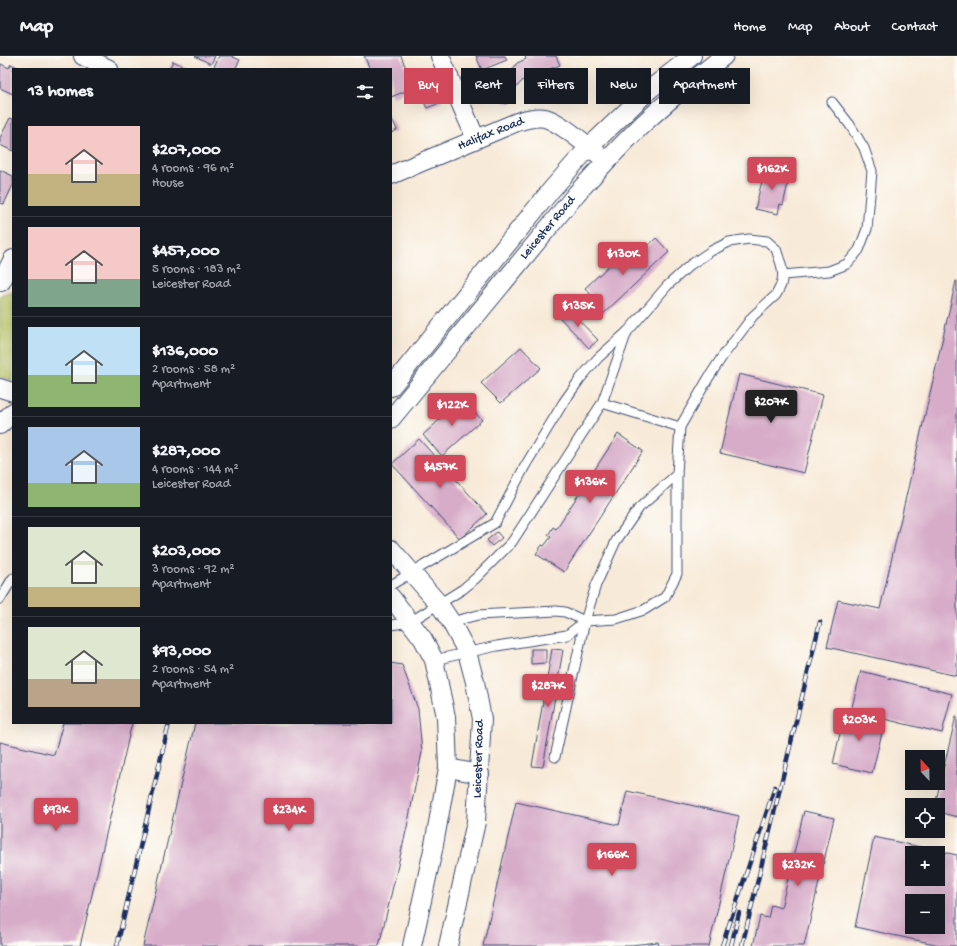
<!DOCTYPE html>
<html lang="en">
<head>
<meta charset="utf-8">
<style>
  body { margin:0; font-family:"Gochi Hand",sans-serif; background:#242831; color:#f1f3f6; height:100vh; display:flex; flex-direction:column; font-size:15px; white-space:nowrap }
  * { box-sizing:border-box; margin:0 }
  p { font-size:13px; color:#9ea1a6 }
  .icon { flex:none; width:22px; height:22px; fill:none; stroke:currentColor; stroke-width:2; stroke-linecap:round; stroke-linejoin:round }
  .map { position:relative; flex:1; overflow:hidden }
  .details { position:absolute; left:12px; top:12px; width:380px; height:656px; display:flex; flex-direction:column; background:#171b24; border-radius:0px; box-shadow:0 4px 16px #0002 }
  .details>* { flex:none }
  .top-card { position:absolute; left:404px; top:12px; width:380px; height:36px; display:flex; gap:8px }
  .needle { width:26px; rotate:338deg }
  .fabs { position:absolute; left:905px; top:694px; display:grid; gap:8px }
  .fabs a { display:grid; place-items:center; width:40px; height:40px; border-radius:0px; background:#171b24; box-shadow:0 4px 16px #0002; font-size:20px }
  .price { position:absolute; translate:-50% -34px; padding:0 9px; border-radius:4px; background:#d1495b; color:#fff; font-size:13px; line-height:26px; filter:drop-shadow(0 1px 2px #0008) }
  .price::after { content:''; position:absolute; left:50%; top:24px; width:12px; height:9px; margin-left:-6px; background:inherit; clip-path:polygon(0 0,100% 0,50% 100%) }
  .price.on { background:#222; color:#fff }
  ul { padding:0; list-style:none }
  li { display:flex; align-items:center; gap:12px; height:100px; padding:0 16px }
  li+li { border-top:1px solid #363941 }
  li span { display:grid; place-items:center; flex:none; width:112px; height:80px; border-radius:0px; color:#555 }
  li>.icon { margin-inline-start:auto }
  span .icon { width:48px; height:48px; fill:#fffc; stroke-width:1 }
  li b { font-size:17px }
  h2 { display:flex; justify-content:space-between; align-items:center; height:48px; padding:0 16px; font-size:17px }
  .chip { padding:0 14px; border-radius:0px; background:#171b24; box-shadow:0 4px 16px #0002; font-size:14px; line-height:36px }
  .chip.on { background:#d1495b; color:#fff }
  header { display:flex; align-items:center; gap:24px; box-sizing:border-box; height:56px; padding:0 20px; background:#171b24; border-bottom:1px solid #363941 }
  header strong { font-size:19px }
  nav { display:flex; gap:22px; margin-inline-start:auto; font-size:14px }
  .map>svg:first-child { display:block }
  .green { fill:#bcc96b; stroke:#6c7c64 }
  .building { fill:#d7acc9; fill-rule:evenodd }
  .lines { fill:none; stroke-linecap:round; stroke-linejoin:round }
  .lane-casing { stroke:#3c4b70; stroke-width:11 }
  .street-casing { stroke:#3c4b70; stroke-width:20 }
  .lane { stroke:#fff; stroke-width:9 }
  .street { stroke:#fff; stroke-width:18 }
  .rail-casing { stroke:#1b2f5e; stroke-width:4.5 }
  .rail { stroke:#fdfcf7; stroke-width:3; stroke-dasharray:9; stroke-linecap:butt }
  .labels { text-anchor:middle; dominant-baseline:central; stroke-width:3.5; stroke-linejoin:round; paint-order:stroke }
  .street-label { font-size:13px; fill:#1b2f5e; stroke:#fdfcf7 }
</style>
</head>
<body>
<header>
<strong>Map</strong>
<nav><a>Home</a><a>Map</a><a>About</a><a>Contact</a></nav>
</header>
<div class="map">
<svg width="957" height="890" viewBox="0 0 957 890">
  <rect width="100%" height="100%" fill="#fdfcf7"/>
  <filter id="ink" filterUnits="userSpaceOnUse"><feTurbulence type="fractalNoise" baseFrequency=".025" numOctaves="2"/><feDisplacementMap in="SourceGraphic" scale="8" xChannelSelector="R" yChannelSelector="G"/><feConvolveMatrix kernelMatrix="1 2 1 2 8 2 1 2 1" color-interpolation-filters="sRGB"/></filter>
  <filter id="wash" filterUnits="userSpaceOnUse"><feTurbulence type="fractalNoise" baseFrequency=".012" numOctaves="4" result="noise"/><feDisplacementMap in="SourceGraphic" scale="16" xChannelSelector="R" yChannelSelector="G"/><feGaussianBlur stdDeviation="0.9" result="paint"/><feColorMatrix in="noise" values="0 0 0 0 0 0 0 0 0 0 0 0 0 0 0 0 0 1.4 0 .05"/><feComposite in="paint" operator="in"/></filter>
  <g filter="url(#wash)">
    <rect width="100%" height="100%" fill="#f8ead8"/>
    <!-- green -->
    <polygon class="green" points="13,236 13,325 0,320 0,240"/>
    <g id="blocks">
      <!-- building -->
      <g class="building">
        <polygon points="195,0 215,0 211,8"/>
        <polygon points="219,0 231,0 240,4 235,13 213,13"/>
        <polygon points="364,0 401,0 410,22 412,21 416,31 391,41 391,13 370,13"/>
        <polygon points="476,0 505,0 507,4 482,14"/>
        <polygon points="525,0 556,0 560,9 524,23 511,37 515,44 505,48 499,33 508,29 506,23 517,7 526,3"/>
        <polygon points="173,5 189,13 169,13"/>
        <polygon points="1,8 9,12 11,8 22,13 13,13 13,38 0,32 0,12"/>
        <polygon points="439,37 442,46 427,52 423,44"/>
        <polygon points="391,60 397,74 391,77"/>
        <polygon points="10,62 13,63 13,95 0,89 0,82"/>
        <polygon points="765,113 790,119 783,149 780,148 778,158 755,153"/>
        <polygon points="0,114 13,120 13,129 4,148 0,147"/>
        <polygon points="656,182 669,196 601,260 587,246 593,241 585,232 629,191 637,200"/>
        <polygon points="956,225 957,225 957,620 827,591 838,544 880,553"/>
        <polygon points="567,252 598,284 589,292 558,260"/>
        <polygon points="521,291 541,312 501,347 481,327"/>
        <polygon points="739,318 823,339 804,417 720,397"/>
        <polygon points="462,343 482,364 442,400 423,379"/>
        <polygon points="618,378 643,395 564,516 536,498 542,489 544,490 551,481 548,479 553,471 556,473"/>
        <polygon points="419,383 487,458 460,483 392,408"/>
        <polygon points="497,476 502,482 492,490 487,484"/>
        <polygon points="531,593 546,593 546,607 531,608"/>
        <polygon points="552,593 563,594 543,711 532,710"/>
        <polygon points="391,607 402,609 418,653 422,696 407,771 379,890 143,890 195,667 391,667"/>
        <polygon points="861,615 952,638 942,677 851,655"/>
        <polygon points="845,656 885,665 872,717 833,708"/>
        <polygon points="956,660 957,660 957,761 938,756 938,749 935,749"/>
        <polygon points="63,667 132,667 80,890 0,890 0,686 54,699"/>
        <polygon points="627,735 739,760 709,890 659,890 658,886 631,889 631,890 483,890 516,746 619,769"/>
        <polygon points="804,755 834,762 804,890 753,890 760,860 768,862 771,849 781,852"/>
        <path d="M874,781L957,799V890H944L855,871ZM912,797H938V823H912ZM912,845H938V871H912Z"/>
      </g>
    </g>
  </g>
  <g filter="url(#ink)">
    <use href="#blocks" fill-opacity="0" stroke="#3c4b70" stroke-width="1"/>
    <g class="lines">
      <!-- lane casing -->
      <g class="lane-casing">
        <g id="lane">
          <polyline points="783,219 829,215 847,208 859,194 867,173 872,115 864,92 850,69 832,46"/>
          <polyline points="602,347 680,371"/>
          <polyline points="391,529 495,467 525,410 563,347 580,323 598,302 628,275 667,230 690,209 711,195 729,186 749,183 767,185 776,193 781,208 783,219 781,229 776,239 753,260 722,301 709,321 680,371 677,418 677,518 665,541 644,554 616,563 585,565 565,556 556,555 478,559 451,566"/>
          <polyline points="0,543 13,522"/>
          <polyline points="391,569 410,566 463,533 476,522 512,486 602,347 627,276"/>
          <polyline points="434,604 497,590 567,579 585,565"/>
          <polyline points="555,701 585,565 596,529 616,485 639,452 677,418"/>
        </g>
      </g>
      <!-- street casing -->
      <g class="street-casing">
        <g id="street">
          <polyline points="83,0 109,13"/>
          <polyline points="440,0 476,83"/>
          <path d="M391,119L517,66C526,63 536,60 545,62C560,66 585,88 598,98"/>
          <polyline points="1,226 13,203"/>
          <polyline points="391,331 552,133 589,91 649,34 692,0"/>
          <polyline points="0,332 13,336"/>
          <path d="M391,363L577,137C599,113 621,89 644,67C670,43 697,21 724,0"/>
          <polyline points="0,369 13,356"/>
          <polyline points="391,493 439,548 451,566 467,596 475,626 482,663 476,766 448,890"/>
          <polyline points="391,541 423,583 434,604 446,661 448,712 433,794 412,890"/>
          <polyline points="448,712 480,718"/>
        </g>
      </g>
      <!-- lane -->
      <use href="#lane" class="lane"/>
      <!-- street -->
      <use href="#street" class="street"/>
      <!-- rail casing -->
      <g class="rail-casing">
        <g id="rail">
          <polyline points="117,890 169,667"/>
          <polyline points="722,890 775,731"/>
          <polyline points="731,890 739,857"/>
          <polyline points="742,890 820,566"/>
        </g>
      </g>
      <!-- rail -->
      <use href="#rail" class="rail"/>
    </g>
  </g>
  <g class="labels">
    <!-- street labels -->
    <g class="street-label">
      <text transform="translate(491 78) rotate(-22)">Halifax Road</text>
      <text transform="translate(548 172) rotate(-50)">Leicester Road</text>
      <text transform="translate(479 703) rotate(-88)">Leicester Road</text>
    </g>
  </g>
</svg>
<div class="fabs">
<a><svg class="needle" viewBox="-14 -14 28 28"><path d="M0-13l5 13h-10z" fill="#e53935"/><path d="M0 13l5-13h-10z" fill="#9ea1a6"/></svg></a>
<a><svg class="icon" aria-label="locate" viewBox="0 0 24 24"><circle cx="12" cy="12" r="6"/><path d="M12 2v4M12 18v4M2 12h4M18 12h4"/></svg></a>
<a>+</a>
<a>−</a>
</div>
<b class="price" style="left:772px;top:135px">$162K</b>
<b class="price" style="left:623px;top:220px">$130K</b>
<b class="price" style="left:578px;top:272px">$135K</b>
<b class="price on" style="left:771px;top:368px">$207K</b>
<b class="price" style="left:452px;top:371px">$122K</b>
<b class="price" style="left:440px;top:433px">$457K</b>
<b class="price" style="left:590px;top:448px">$136K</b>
<b class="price" style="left:548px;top:652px">$287K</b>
<b class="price" style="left:859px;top:686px">$203K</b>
<b class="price" style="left:56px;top:776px">$93K</b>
<b class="price" style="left:289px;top:776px">$234K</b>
<b class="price" style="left:612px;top:821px">$166K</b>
<b class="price" style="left:798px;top:831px">$232K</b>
<div class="top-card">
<a class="chip on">Buy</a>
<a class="chip">Rent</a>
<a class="chip">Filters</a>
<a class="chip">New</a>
<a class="chip">Apartment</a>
</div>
<section class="details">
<h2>13 homes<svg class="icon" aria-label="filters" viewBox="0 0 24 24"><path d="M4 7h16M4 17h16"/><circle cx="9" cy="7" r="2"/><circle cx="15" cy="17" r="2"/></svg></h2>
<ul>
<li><span style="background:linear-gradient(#f6c9c9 60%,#c2b280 0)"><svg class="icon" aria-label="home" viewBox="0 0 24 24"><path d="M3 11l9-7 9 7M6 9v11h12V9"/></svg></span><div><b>$207,000</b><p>4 rooms · 96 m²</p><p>House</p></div></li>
<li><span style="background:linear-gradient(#f6c9c9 65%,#7fa58c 0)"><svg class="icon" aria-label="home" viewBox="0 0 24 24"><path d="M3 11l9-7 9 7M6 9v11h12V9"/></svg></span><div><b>$457,000</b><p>5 rooms · 183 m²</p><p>Leicester Road</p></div></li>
<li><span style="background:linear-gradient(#bfe0f5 60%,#8fb573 0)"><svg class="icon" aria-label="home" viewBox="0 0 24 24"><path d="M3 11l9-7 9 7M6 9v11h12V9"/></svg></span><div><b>$136,000</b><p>2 rooms · 58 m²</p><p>Apartment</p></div></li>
<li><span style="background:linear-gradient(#a9c7e8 70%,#8fb573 0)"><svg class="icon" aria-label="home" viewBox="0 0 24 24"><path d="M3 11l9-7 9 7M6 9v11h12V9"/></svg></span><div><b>$287,000</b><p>4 rooms · 144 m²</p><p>Leicester Road</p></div></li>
<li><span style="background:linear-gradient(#dfe7d0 75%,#c2b280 0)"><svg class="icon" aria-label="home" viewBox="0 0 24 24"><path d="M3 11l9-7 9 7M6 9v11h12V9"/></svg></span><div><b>$203,000</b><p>3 rooms · 92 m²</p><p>Apartment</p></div></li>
<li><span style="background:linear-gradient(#dfe7d0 65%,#b9a48a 0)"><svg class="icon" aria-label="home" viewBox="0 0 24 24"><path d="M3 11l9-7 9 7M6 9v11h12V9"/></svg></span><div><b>$93,000</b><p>2 rooms · 54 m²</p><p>Apartment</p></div></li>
</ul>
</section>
</div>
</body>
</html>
